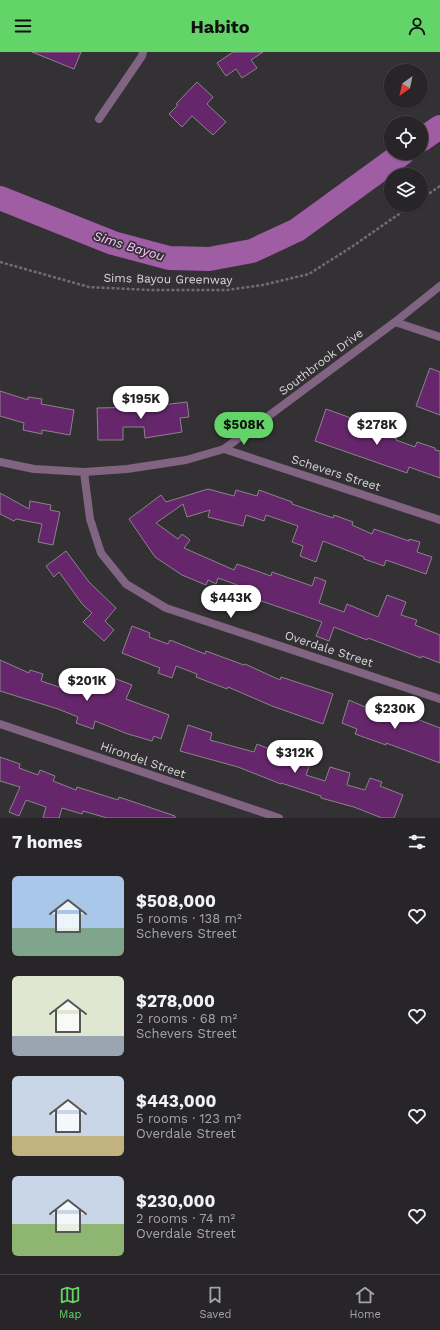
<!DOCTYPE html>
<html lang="en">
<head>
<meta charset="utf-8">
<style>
  body { margin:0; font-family:"Work Sans",sans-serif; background:#2f2d30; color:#f1f3f6; height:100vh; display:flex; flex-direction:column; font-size:15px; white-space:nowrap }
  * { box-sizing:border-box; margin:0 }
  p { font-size:13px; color:#a4a5a8 }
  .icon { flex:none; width:22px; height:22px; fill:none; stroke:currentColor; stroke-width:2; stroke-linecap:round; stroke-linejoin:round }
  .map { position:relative; height:766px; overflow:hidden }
  .sheet { display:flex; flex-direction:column; background:#272528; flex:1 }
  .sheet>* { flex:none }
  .needle { width:26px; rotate:213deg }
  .tools { position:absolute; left:384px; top:12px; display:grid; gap:8px }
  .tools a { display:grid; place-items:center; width:44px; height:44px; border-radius:50%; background:#272528; box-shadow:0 1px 3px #0004,0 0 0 1px #434245; font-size:20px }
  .price { position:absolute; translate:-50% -34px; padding:0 9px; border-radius:14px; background:#fff; color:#222; font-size:13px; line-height:26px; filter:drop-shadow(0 1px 2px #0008) }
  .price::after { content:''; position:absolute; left:50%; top:24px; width:12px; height:9px; margin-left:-6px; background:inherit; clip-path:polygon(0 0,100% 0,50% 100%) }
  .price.on { background:#63d468; color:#111 }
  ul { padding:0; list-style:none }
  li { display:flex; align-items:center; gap:12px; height:100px; padding:0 12px }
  li span { display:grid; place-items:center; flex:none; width:112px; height:80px; border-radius:6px; color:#555 }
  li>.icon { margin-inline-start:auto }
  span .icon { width:48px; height:48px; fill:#fffc; stroke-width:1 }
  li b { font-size:17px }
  h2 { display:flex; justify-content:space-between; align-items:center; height:48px; padding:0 12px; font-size:17px }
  header { display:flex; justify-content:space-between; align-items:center; height:52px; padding:0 12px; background:#63d468; color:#111; font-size:18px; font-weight:700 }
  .dock { display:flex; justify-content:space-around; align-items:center; height:56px; border-top:1px solid #434245; background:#272528; font-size:11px; color:#a4a5a8 }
  .dock a { display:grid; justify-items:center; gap:2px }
  .dock .on { color:#63d468 }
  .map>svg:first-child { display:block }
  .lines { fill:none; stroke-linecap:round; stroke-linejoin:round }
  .river { stroke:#9f5da4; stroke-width:24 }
  .building { fill:#65266b; stroke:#888588 }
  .path { stroke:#716e72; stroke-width:2.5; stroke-dasharray:3 2; stroke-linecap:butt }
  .street { stroke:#806482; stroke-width:8 }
  .labels { text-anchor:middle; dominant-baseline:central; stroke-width:3.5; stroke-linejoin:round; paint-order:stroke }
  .street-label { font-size:12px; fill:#d8d6d8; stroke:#343135 }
  .water-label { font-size:13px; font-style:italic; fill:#fbc6fe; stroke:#343135 }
</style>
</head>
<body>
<header><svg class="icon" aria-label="menu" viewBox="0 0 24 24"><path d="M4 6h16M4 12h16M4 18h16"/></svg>Habito<svg class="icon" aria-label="person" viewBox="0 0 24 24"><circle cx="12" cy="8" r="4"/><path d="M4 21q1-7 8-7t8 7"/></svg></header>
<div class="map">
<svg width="440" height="766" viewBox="0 0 440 766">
  <rect width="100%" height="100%" fill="#343135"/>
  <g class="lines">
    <!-- river -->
    <g class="river">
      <polyline points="421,88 440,75"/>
      <polyline points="0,146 113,191 169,206 209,207 252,199 297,178 403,101"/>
    </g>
  </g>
  <!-- building -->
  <g class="building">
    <polygon points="32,0 81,0 74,17"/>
    <polygon points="233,0 263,0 251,8 257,16 242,26 236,17 226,24 217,11"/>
    <polygon points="197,30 213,45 207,52 226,70 213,83 192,64 182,75 169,62 178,53 176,52"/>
    <polygon points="430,316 440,320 440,363 416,354"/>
    <polygon points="0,339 28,348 28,345 42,347 41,352 74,358 70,383 42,378 42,382 23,378 24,371 0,364"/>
    <polygon points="187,350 189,365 180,366 182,380 145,386 144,375 123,375 123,388 98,388 97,356 144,355"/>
    <polygon points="326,357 351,366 350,370 397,387 396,388 415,395 417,390 435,396 435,398 440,399 440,426 409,415 407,421 315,389"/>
    <polygon points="208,437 234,444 236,438 257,444 259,438 292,450 292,452 333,466 334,463 353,470 352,473 372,482 374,477 409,489 409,487 420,490 417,500 432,505 426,522 386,508 384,514 364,507 364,505 323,489 316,510 300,504 303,494 292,490 298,474 266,463 264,469 246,463 243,474 208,465 210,458 187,465 183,452 156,471 178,487 182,482 190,488 184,496 234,518 237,512 271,524 272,520 312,534 315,525 326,529 319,551 344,560 347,552 378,565 387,543 406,550 401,563 417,568 415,573 440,583 440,611 422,604 421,606 368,586 367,588 334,575 329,589 316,584 322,570 247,544 248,541 239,538 240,534 218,526 216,532 208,528 206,533 182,523 155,505 129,467 161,443 166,450"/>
    <polygon points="0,441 29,457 30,449 51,453 50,458 60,460 53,493 38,490 42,472 16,467 14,469 0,462"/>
    <polygon points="66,499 89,530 116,556 105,569 114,578 104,589 83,570 92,561 83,553 59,520 54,525 46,514"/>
    <polygon points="132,574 150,581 149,585 168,592 170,588 205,602 206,599 244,613 245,612 280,628 281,625 333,642 323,672 272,654 228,635 227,637 196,625 197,622 176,614 172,626 158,621 160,616 122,601"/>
    <polygon points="0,608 29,621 30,618 43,622 41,629 65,637 69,624 106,637 111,625 132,633 126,647 169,663 161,687 154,684 152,689 128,682 95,669 93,677 76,671 78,665 58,657 0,639"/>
    <polygon points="349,648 365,655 366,652 408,667 409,664 440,676 440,711 386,691 386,693 355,682 357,677 342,671"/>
    <polygon points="188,673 212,681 210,688 254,700 257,692 292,706 294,700 312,706 306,723 325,729 330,715 350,721 347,733 365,738 370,726 382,730 380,734 403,743 394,766 382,766 354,755 321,746 321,744 281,731 281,732 238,715 180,699"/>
    <polygon points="0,705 20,712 19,716 38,723 40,718 55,724 53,729 76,738 77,735 118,748 119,745 175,764 175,766 107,766 83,759 82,762 62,756 59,766 43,766 46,755 26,748 19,764 9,760 20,735 0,729"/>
  </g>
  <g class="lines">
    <!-- path -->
    <g class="path">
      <polyline points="421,147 440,134"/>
      <polyline points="0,210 89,235 149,238 227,238 263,233 309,222 353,194 412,153"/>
    </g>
    <!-- street -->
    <g class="street">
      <polyline points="99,67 142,4 143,0"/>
      <polyline points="395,270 440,285"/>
      <polyline points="224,397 440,468"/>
      <polyline points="0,410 34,417 84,420 127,417 186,408 224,397 395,270 440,234"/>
      <polyline points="84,420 90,467 101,501 126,532 166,556 440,647"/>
      <polyline points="0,672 279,766"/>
    </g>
  </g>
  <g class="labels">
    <!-- street labels -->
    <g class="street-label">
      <text transform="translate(168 227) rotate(1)">Sims Bayou Greenway</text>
      <text transform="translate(321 310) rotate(-37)">Southbrook Drive</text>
      <text transform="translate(336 421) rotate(18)">Schevers Street</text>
      <text transform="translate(329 597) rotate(18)">Overdale Street</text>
      <text transform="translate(143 708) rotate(19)">Hirondel Street</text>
    </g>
    <!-- water labels -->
    <g class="water-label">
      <text transform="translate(129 194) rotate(17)">Sims Bayou</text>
    </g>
  </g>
</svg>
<div class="tools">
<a><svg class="needle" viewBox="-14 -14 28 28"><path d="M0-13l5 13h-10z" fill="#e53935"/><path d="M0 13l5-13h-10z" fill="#a4a5a8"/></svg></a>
<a><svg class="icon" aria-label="locate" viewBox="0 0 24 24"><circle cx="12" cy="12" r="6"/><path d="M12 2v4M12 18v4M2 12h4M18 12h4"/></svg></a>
<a><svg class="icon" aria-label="layers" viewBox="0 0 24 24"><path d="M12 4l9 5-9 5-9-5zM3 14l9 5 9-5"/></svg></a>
</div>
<b class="price" style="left:141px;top:368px">$195K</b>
<b class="price on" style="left:244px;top:394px">$508K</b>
<b class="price" style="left:377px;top:394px">$278K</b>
<b class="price" style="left:231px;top:567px">$443K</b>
<b class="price" style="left:87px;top:650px">$201K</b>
<b class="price" style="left:395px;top:678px">$230K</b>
<b class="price" style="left:295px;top:722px">$312K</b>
</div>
<section class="sheet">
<h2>7 homes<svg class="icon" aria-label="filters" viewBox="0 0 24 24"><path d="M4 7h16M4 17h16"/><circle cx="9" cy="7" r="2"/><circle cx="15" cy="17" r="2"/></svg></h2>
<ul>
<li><span style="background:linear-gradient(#a9c7e8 65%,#7fa58c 0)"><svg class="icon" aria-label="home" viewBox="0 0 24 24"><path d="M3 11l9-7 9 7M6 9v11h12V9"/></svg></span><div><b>$508,000</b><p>5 rooms · 138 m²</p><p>Schevers Street</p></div><svg class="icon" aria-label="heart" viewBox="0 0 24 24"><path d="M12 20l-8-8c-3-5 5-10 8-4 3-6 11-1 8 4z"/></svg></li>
<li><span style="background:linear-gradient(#dfe7d0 75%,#9aa5b1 0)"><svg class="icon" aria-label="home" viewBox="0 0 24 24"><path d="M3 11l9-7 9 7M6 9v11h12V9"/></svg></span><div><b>$278,000</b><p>2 rooms · 68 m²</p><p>Schevers Street</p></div><svg class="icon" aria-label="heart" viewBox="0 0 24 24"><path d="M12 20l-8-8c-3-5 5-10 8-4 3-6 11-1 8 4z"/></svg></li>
<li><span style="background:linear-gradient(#c9d6e8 75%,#c2b280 0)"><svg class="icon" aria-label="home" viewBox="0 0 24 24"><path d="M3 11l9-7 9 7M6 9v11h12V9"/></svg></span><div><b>$443,000</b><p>5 rooms · 123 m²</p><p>Overdale Street</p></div><svg class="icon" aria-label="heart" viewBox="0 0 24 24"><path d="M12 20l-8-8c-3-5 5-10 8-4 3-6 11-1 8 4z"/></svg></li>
<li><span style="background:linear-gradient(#c9d6e8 60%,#8fb573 0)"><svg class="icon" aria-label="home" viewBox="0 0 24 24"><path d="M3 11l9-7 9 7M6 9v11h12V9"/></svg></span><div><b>$230,000</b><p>2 rooms · 74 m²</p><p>Overdale Street</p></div><svg class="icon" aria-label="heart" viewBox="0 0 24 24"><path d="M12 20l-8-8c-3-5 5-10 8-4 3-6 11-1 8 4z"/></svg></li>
</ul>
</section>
<nav class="dock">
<a class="on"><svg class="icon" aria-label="map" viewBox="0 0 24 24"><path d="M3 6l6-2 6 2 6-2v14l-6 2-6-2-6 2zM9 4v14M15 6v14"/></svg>Map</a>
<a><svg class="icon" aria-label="saved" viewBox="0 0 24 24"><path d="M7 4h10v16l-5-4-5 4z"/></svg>Saved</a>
<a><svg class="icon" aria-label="home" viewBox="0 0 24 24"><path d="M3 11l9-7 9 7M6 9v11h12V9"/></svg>Home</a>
</nav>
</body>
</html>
